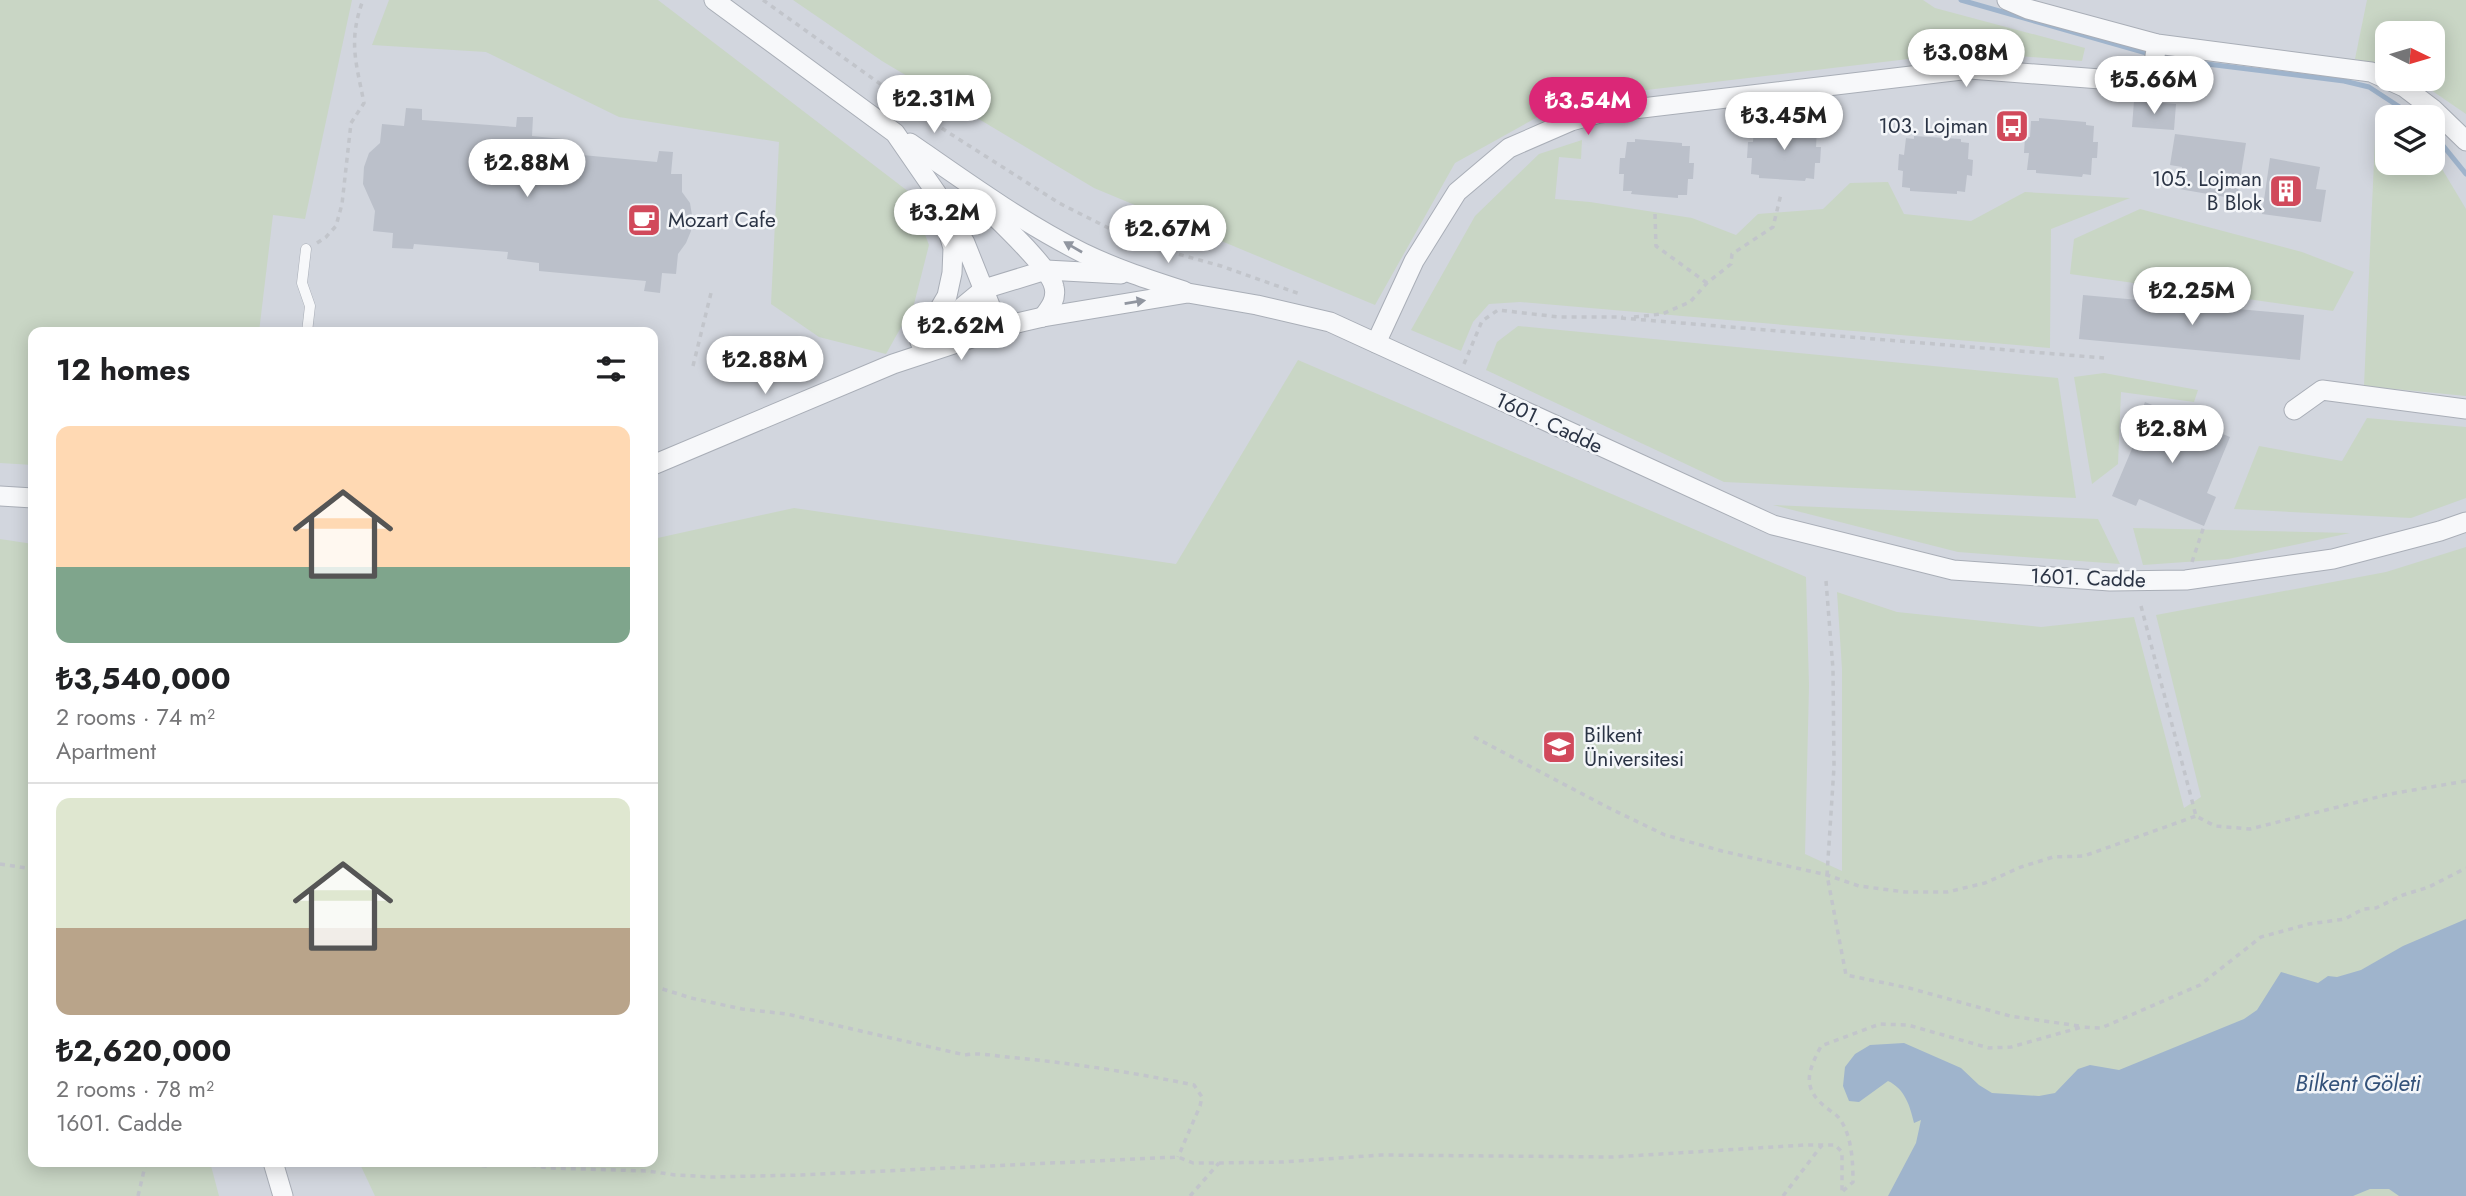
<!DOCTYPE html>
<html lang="en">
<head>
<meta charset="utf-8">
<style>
  body { margin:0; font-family:Jost,sans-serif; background:#f6f6f6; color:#202124; height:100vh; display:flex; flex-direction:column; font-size:26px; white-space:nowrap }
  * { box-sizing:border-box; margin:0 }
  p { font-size:23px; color:#757577 }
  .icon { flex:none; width:38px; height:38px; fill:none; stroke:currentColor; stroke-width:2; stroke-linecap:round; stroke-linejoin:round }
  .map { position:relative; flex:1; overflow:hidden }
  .drawer { position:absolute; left:28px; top:327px; width:630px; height:840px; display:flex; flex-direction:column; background:#fff; border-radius:14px; box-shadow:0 4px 18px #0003 }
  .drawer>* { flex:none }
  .needle { width:46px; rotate:95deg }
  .fabs { position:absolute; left:2375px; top:21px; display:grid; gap:14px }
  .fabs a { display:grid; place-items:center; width:70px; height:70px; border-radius:14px; background:#fff; box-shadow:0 4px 18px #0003; font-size:35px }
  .price { position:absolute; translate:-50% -60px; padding:0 16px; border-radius:24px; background:#fff; color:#222; font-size:23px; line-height:46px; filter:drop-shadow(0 2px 4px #0008) }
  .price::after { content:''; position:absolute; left:50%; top:42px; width:21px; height:16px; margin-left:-10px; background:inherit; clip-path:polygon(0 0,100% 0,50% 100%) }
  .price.selected { background:#db2777; color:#fff }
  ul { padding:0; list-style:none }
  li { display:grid; align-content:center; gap:14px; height:371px; padding:0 28px }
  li+li { border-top:2px solid #e0e0e0 }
  li span { display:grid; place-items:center; height:217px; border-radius:14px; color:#555 }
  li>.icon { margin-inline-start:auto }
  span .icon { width:126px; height:126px; fill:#fffc; stroke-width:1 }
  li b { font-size:30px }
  h2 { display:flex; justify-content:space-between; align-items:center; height:84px; padding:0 28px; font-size:30px }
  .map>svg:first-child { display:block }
  .built { fill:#d2d6de; fill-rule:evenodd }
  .green { fill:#c9d6c5 }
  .water { fill:#9fb4cc }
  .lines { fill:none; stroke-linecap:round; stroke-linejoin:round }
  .stream { stroke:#9fb4cc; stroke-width:5 }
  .building { fill:#bbc0ca }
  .lane-casing { stroke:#a9aeb7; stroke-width:11 }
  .street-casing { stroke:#a9aeb7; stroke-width:21 }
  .path { stroke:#c2c5cb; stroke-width:3.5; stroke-dasharray:5 5; stroke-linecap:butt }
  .lane { stroke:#f7f8fa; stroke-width:10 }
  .street { stroke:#f7f8fa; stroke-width:19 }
  .oneway { fill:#9196a0 }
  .labels { text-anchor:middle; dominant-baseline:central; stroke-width:5; stroke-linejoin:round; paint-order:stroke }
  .poi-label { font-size:21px; fill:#2b3445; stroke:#f4f6f9; text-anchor:end }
  .street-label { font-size:21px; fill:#2b3445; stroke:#f4f6f9 }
  .water-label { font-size:23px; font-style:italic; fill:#34527a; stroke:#f4f6f9 }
</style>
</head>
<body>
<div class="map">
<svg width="2466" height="1196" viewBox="0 0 2466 1196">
  <rect width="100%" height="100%" fill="#e4e7ec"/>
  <!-- built -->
  <path class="built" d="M0,0H2466V1196H0ZM2387,33H2432V79H2387ZM2387,117H2432V163H2387ZM33,332H653V1162H33Z"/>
  <!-- green -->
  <g class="green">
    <polygon points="0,0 352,0 305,219 273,215 259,332 33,332 33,465 0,463"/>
    <polygon points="389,0 658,0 909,192 929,245 914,304 886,354 819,337 771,304 779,142 619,117 486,52 372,45"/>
    <polygon points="793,0 1923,0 1935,8 2085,48 2082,61 1967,52 1570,99 1455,163 1375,305 1094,188 882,61"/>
    <polygon points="2367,0 2466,0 2466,114 2415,79 2432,79 2432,33 2387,33 2387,66 2355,59"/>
    <polygon points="2376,116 2387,124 2387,163 2432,163 2433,154 2466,209 2466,396 2364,386"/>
    <polygon points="1582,140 1581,159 1559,157 1555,199 1590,202 1692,218 1736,235 1758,214 1823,209 1850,183 1888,182 1904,214 1971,221 2025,192 2130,198 2051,229 2050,348 1520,302 1489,304 1473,322 1461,351 1411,330 1475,216 1539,154"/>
    <polygon points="2140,209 2302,252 2354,272 2333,311 2070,274 2074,239"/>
    <polygon points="1518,326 2058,378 2076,498 1724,482 1486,370 1497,342"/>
    <polygon points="1298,360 1806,577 1809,686 1805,854 1842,871 1842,669 1837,592 1897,612 2041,627 2134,617 2184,808 2201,797 2156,615 2386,572 2466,547 2466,1196 375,1196 359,1162 653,1162 653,539 794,508 1176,564"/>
    <polygon points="2104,373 2198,390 2194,402 2121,392 2118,464 2092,484 2074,377"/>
    <polygon points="2367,418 2466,427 2466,498 2411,518 2234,509 2259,446 2342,461"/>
    <polygon points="1773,505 2098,519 2120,564 1958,552"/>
    <polygon points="2133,528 2350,533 2228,559 2143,565"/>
    <polygon points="0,539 33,544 33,1162 210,1162 219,1196 0,1196"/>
  </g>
  <!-- water -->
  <path class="water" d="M2466,919V1196H2399L2389,1189H2370L2353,1196H1888L1916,1143L1921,1120L1914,1123C1910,1106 1905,1089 1888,1081L1859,1102L1849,1101L1843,1086L1845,1067L1855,1054L1870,1045L1904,1043L1961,1068L1979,1085L1992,1093L2039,1096L2055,1093L2078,1069L2090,1065L2119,1070L2244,1019L2257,1010L2281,972L2318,983L2328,976L2337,977L2361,970L2403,946Z"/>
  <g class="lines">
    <!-- stream -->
    <g class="stream">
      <polyline points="1961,0 2150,54"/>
      <polyline points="2159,56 2191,62 2344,81 2369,87 2415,117"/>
      <polyline points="2432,132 2466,174"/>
    </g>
  </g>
  <!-- building -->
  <g class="building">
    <polygon points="2134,101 2176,104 2174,130 2132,127"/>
    <polygon points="406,108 422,109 422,120 516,127 517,117 533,117 532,136 562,139 561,153 657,162 659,151 673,152 671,174 682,174 682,192 690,203 692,215 691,231 686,243 678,254 676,274 662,273 660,293 644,291 646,281 539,271 539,263 507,259 508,252 414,244 413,249 392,248 393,233 373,231 375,211 363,184 364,167 369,153 380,143 382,124 404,126"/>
    <polygon points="2039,118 2086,122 2086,125 2094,126 2093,142 2098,142 2097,158 2092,158 2091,175 2083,174 2082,177 2036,173 2036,170 2027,170 2029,153 2024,153 2025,137 2030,137 2031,121 2039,121"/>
    <polygon points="1763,123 1809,126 1809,130 1817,130 1816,147 1821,147 1820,163 1815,163 1814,179 1806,178 1805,181 1759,178 1759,175 1751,174 1752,158 1747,158 1748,142 1753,142 1754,126 1762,126"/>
    <polygon points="2175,134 2246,143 2237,199 2179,189 2182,167 2170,165"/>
    <polygon points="1914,136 1961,139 1961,142 1969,143 1968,159 1973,160 1972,176 1967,175 1965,192 1957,191 1957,194 1910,191 1910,188 1902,187 1903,171 1898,170 1899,154 1904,155 1906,138 1914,139"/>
    <polygon points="1635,139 1682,143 1682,146 1690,146 1689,163 1694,163 1693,179 1688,179 1687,195 1678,195 1678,198 1653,196 1631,194 1632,191 1623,191 1624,174 1619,174 1620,158 1625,158 1627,142 1635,142"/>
    <polygon points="2270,158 2320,167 2316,189 2326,190 2321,222 2262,214"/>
    <polygon points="2083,295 2304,315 2300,360 2079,339"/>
    <polygon points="2145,402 2230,437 2207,493 2216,497 2204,526 2139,499 2136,506 2112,496 2142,425 2137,423"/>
  </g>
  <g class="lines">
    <!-- lane casing -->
    <g class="lane-casing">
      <polyline id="lane" points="306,249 302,283 310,306 307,332"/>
    </g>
    <!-- street casing -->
    <g class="street-casing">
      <g id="street">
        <polyline points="714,0 895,133 937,194 953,248 952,273 947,296 920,342"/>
        <polyline points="2007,0 2028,9 2157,44 2371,72 2404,87 2433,109 2466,141"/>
        <path d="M910,143C966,182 1023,223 1083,253C1116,269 1150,280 1184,291"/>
        <path d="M975,197C992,215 1050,266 1054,287C1057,299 1050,308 1043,317"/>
        <polyline points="953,223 965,243 991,308 1002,318 1017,323"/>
        <polyline points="932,332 984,289 1046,270 1121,274"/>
        <polyline points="1376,343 1414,261 1457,192 1509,148 1571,121 1600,113 1970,69 2126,81 2153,68 2157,44"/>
        <polyline points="2294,410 2322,390 2466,409"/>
        <polyline points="653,465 893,364 1017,323 1043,317 1188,293 1257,305 1330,322 1773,525 1953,570 2110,581 2186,580 2333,559 2440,531 2466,522"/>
        <polyline points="0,496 33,498"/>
        <polyline points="273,1162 283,1196"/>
      </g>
    </g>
    <!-- path -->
    <g class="path">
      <polyline points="763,0 946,131 1059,203 1138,243 1221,266 1300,294"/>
      <polyline points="1655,214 1656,246 1707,283"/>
      <path d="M317,243L326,237L336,226L342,204L351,123L364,103C356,62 348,41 363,0"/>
      <polyline points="1634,317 1662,314 1690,302 1707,283 1731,264 1732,254 1773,227 1781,194"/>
      <polyline points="1621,318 2104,358"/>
      <polyline points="1464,364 1482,321 1498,310 1559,317 1623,317"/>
      <polyline points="693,366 712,289"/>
      <polyline points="2192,562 2204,526"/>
      <polyline points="1826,581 1833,669 1834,767 1827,875 1846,975 1909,988 2010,1016 2079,1026"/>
      <polyline points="2141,606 2196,816 2215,826 2250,829 2390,794 2466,781"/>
      <polyline points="1474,737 1611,809 1665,835 1722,851 1827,875 1859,886 1905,892 1947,892 1985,883 2021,867 2053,857 2084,856 2196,816"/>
      <polyline points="0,864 33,869"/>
      <path d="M653,986L691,998L742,1009L787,1014L965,1055C984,1052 998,1057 1018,1058C1078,1064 1136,1073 1194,1085L1202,1097L1200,1106L1178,1157"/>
      <polyline points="452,1162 487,1166 501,1162 516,1163 549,1168 648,1171 675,1175 712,1177 801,1175 1178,1157 1193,1163 1219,1163 1283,1162 1381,1155 1613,1157 1805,1145 1835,1145 1842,1152 1842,1193"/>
      <path d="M1843,1191L1853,1182C1853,1162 1852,1135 1839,1118C1835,1113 1827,1109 1822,1104C1801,1085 1810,1068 1821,1046L1880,1024L1908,1025L1989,1048L2011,1047L2082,1027L2101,1028L2200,985L2261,937L2309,924L2345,919L2363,909L2376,908L2403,895L2429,887L2466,868"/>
      <polyline points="138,1196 146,1162"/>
      <polyline points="1190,1196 1219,1163"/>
      <polyline points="1783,1196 1822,1145"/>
    </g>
    <!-- lane -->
    <use href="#lane" class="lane"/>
    <!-- street -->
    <use href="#street" class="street"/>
  </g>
  <!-- one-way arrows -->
  <defs><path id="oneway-solid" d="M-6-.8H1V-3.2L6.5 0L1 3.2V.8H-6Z" transform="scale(1.75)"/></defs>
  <g class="oneway">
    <use href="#oneway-solid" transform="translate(1073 247) rotate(-150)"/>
    <use href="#oneway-solid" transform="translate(1135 302) rotate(-9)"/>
  </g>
  <!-- icons -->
  <defs>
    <g id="bus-square" transform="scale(1.75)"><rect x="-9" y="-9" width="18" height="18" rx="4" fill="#d1495b" stroke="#f4f6f9"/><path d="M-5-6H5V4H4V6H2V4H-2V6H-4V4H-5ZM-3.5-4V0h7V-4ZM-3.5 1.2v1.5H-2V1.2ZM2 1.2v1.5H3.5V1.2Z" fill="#fff"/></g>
    <g id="building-square" transform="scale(1.75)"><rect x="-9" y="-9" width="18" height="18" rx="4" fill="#d1495b" stroke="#f4f6f9"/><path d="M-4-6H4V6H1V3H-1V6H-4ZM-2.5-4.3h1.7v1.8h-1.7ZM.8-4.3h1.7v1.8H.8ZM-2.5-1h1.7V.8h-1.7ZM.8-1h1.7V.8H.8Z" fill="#fff"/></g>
    <g id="cafe-square" transform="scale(1.75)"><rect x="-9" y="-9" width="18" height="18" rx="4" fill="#d1495b" stroke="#f4f6f9"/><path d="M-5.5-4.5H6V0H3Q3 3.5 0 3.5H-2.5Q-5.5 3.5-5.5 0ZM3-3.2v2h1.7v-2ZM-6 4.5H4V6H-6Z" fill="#fff"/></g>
    <g id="university-square" transform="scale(1.75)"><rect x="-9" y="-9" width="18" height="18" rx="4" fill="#d1495b" stroke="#f4f6f9"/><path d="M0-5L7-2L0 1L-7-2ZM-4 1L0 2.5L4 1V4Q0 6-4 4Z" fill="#fff"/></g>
  </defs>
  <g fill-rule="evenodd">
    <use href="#bus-square" x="2012" y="126"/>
    <use href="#building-square" x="2286" y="191"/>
    <use href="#cafe-square" x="644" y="220"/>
    <use href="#university-square" x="1559" y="747"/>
  </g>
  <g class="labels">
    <!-- poi labels -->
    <g class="poi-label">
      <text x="1988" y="126">103. Lojman</text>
      <text x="2262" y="179">105. Lojman<tspan x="2262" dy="24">B Blok</tspan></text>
      <text x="668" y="220" text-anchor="start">Mozart Cafe</text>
      <text x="1584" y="735" text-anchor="start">Bilkent<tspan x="1584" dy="24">Üniversitesi</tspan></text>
    </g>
    <!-- street labels -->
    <g class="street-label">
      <text transform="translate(1549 423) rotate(25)">1601. Cadde</text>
      <text transform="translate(2088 578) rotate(2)">1601. Cadde</text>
    </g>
    <!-- water labels -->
    <g class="water-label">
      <text x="2358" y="1083">Bilkent Göleti</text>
    </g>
  </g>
</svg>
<div class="fabs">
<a><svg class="needle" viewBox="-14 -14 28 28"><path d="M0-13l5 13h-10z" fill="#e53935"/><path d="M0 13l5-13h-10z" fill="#757577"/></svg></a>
<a><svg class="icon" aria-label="layers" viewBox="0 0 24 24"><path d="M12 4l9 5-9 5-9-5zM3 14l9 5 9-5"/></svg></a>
</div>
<b class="price" style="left:1966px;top:89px">₺3.08M</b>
<b class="price" style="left:2154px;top:116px">₺5.66M</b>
<b class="price" style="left:934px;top:135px">₺2.31M</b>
<b class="price selected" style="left:1588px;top:137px">₺3.54M</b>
<b class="price" style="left:1784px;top:152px">₺3.45M</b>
<b class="price" style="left:527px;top:199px">₺2.88M</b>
<b class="price" style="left:945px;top:249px">₺3.2M</b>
<b class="price" style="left:1168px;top:265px">₺2.67M</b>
<b class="price" style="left:2192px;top:327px">₺2.25M</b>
<b class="price" style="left:961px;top:362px">₺2.62M</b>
<b class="price" style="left:765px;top:396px">₺2.88M</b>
<b class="price" style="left:2172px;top:465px">₺2.8M</b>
<section class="drawer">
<h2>12 homes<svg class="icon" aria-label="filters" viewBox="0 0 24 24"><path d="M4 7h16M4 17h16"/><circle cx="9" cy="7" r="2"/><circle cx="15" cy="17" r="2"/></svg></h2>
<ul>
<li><span style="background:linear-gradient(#ffd9b3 65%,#7fa58c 0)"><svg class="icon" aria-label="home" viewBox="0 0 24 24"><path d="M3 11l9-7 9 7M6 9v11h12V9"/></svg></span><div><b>₺3,540,000</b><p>2 rooms · 74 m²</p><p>Apartment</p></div></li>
<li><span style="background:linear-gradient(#dfe7d0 60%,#b9a48a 0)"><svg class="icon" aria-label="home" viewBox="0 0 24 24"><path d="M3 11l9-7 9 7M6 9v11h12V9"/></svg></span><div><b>₺2,620,000</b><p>2 rooms · 78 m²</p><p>1601. Cadde</p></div></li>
</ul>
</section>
</div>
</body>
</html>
